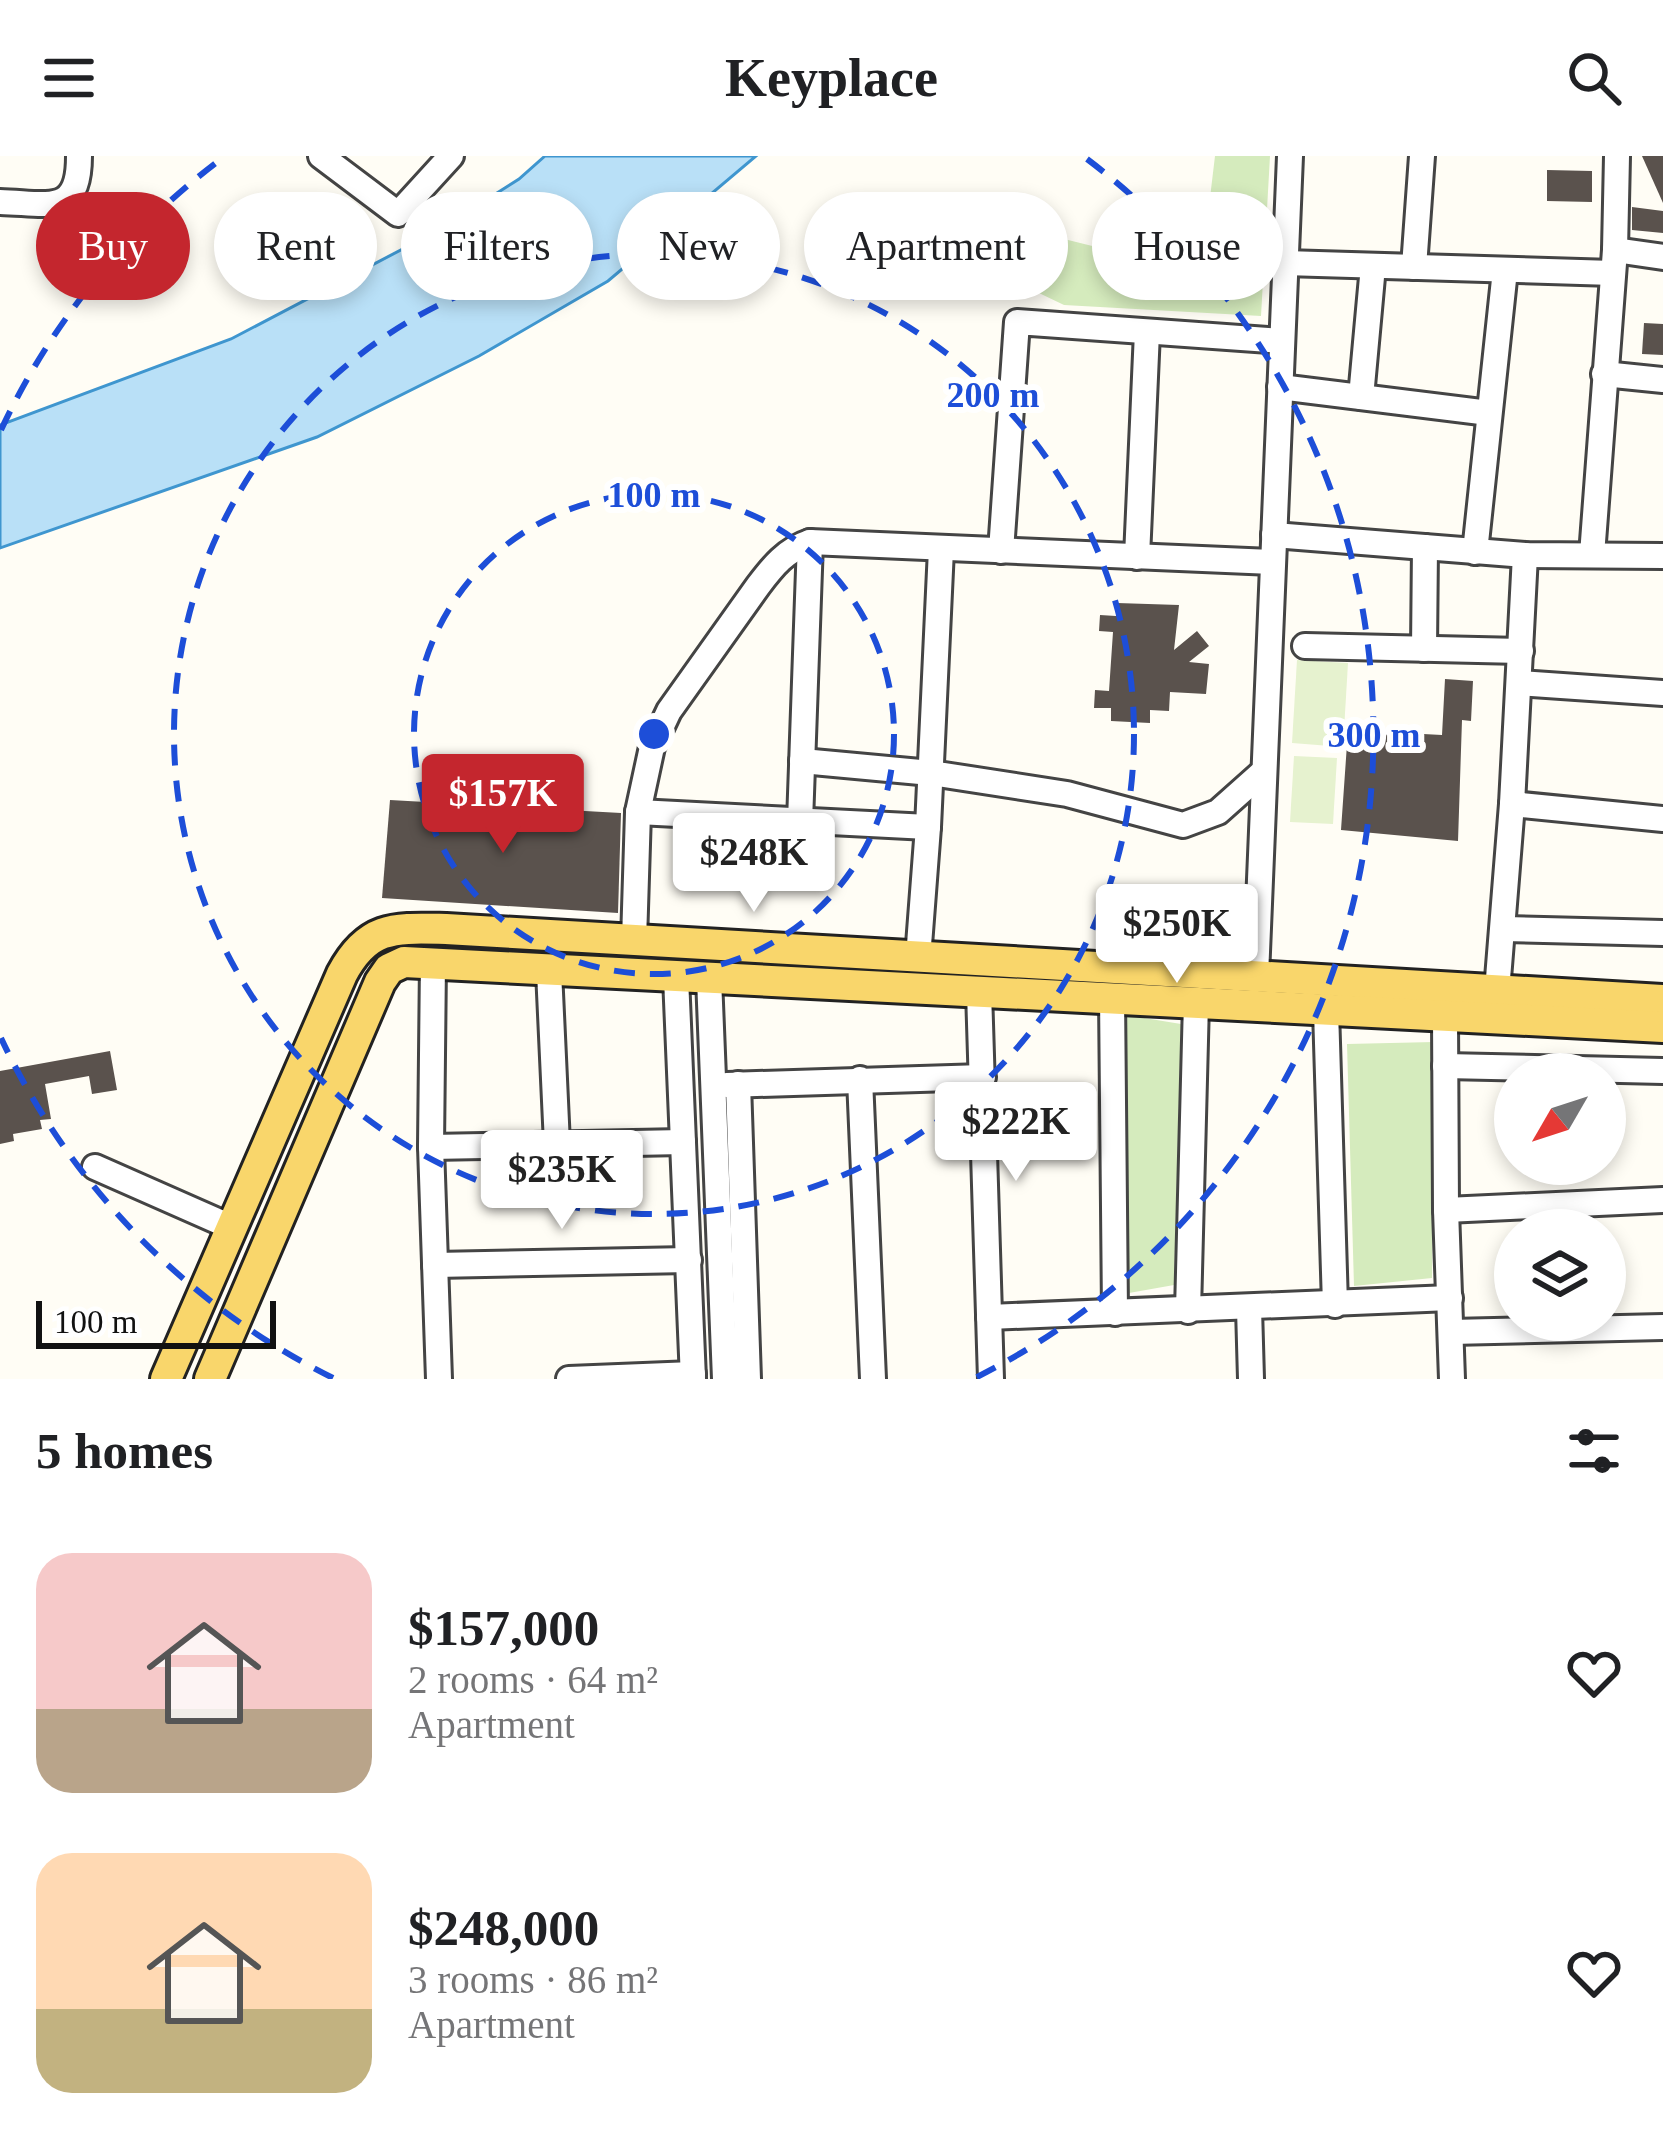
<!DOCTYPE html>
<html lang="en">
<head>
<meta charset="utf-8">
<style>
  body { margin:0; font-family:"Times New Roman",serif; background:#f2f2f2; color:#202124; height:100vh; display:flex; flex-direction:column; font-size:45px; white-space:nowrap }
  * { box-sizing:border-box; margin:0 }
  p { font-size:39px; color:#757577 }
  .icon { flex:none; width:66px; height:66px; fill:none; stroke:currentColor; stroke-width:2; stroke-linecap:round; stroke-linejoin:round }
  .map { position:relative; height:1223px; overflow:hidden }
  .sheet { display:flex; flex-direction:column; background:#fff; flex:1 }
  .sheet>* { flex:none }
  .banner { position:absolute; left:36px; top:36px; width:1593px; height:108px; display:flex; gap:24px }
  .needle { width:78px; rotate:231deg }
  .buttons { position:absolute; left:1494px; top:897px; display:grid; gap:24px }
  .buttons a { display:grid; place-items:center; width:132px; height:132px; border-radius:50%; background:#fff; box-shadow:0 6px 18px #0003; font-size:60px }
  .scale { position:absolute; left:36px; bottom:30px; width:240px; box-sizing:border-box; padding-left:12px; border:6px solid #111; border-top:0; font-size:33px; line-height:42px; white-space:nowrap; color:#111; -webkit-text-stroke:9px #fff; paint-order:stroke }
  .price { position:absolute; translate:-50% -102px; padding:0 27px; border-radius:12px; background:#fff; color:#222; font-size:39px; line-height:78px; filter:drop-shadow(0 3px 6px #0008) }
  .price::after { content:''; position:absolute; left:50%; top:72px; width:36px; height:27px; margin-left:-18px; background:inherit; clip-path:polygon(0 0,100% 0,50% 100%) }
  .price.selected { background:#c4262e; color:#fff }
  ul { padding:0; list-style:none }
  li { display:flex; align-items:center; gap:36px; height:300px; padding:0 36px }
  li span { display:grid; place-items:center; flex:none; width:336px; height:240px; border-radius:36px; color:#555 }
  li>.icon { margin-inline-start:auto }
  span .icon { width:144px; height:144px; fill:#fffc; stroke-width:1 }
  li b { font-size:51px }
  h2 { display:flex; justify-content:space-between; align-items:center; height:144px; padding:0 36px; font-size:51px }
  .tag { padding:0 42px; border-radius:54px; background:#fff; box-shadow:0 6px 18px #0003; font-size:42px; line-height:108px }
  .tag.selected { background:#c4262e; color:#fff }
  header { display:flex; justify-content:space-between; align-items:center; height:156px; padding:0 36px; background:#fff; font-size:54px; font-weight:700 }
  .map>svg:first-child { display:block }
  .green { fill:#d5ebbd }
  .pitch { fill:#e6f2cf }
  .water { fill:#b9e0f7; stroke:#3f96cf; stroke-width:3 }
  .building { fill:#5a524d }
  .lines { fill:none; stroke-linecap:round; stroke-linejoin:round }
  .minor-casing { stroke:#444; stroke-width:30 }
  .major-casing { stroke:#222; stroke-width:36 }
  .minor { stroke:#fff; stroke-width:24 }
  .major { stroke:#f9d66b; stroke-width:30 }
  .ring { fill:none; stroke:#1d4ed8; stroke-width:6; stroke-dasharray:21 15 }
  .centre { fill:#1d4ed8; stroke:#fff; stroke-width:6 }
  .ring-label { font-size:36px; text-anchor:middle; font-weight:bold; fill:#1d4ed8; stroke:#fff; stroke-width:12; stroke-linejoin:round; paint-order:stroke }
</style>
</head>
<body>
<header><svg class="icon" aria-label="menu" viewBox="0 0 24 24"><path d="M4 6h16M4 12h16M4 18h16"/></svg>Keyplace<svg class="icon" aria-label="search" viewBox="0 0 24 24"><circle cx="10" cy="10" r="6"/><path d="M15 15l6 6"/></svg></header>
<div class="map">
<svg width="1663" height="1223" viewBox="0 0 1663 1223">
  <rect width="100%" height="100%" fill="#fffdf5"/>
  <!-- green -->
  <g class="green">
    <polygon points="1215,0 1270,0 1261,160 1064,149 1016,126 1052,80 1201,117"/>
    <polygon points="1126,859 1181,868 1174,1129 1129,1137"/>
    <polygon points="1434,886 1432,1122 1354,1130 1347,888"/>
  </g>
  <!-- pitch -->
  <g class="pitch">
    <polygon points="1297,504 1348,507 1343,591 1292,587"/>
    <polygon points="1294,600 1337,602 1333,668 1290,666"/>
  </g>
  <!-- water -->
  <polygon class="water" points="545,0 756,0 608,125 479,200 317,281 0,392 0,269 231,183 437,75 519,23"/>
  <!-- building -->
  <g class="building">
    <polygon points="1642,0 1663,0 1663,47"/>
    <polygon points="1547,14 1592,15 1592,46 1547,45"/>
    <polygon points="1632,51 1663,55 1663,77 1632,74"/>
    <polygon points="1644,167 1663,168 1663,199 1642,198"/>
    <polygon points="1117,447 1179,449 1174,494 1197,475 1209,490 1189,506 1209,508 1206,538 1170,536 1169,555 1150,554 1150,567 1111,565 1111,552 1094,552 1095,534 1109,535 1113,476 1099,475 1100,459 1116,460"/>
    <polygon points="1445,523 1473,525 1471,565 1462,564 1458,685 1341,674 1348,574 1442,579"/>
    <polygon points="390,644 621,657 618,757 382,742"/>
    <polygon points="110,895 117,934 92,938 89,920 45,928 51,963 40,964 42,973 13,978 14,985 0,988 0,915"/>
  </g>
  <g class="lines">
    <!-- minor casing -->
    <g class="minor-casing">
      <g id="minor">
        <polyline points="321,0 398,58 451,0"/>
        <path d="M0,46C48,47 79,61 79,0"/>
        <polyline points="1615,94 1663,101"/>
        <polyline points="1285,107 1613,117"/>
        <polyline points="1414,111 1422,0"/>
        <polyline points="1604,218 1663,224"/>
        <polyline points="1280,231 1489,257"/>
        <polyline points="1361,241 1373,110"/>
        <polyline points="1274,379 1525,399 1663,400"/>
        <polyline points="1001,395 1017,166 1282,185"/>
        <polyline points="1475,396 1505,114"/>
        <polyline points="1592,399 1615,94 1617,0"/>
        <polyline points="1137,401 1147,176"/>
        <polyline points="1305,490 1521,495"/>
        <polyline points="1424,493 1425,391"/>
        <polyline points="1519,527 1663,537"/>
        <polyline points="802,605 931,617 1067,638 1183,669 1218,656 1264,615"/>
        <polyline points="1512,648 1663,663"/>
        <polyline points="638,656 928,671"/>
        <polyline points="800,666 810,386"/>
        <polyline points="1504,773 1663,777"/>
        <path d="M634,785L638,656L652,591L669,555L758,430C773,410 786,394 810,386L1273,406"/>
        <polyline points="918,802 928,671 941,393"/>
        <polyline points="433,806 431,991 439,1223"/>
        <polyline points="549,815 557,988"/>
        <polyline points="1256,820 1290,0"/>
        <polyline points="676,821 693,1223"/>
        <polyline points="709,822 725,1223"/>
        <polyline points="979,835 991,1223"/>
        <polyline points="1497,835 1512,648 1525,399"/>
        <polyline points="1112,840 1115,1157"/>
        <polyline points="1326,854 1335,1149"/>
        <polyline points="1445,861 1446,1054 1452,1223"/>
        <polyline points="1445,910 1663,915"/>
        <polyline points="860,923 873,1223"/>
        <polyline points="738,928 748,1223"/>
        <polyline points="727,929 983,921"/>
        <polyline points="431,991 683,986"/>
        <polyline points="95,1011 231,1071"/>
        <polyline points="1446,1054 1663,1044"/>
        <polyline points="435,1109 689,1104"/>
        <polyline points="1249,1152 1251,1223"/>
        <polyline points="1188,1155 1196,846"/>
        <polyline points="989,1161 1450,1142"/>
        <polyline points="1451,1176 1663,1171"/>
        <polyline points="569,1223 693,1218"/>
      </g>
    </g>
    <!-- major casing -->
    <g class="major-casing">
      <g id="major">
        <path d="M166,1223L342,818C368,769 395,772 446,773L1663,844"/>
        <polyline points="210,1223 380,826 389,813 404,806 1663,871"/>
      </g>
    </g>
    <!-- minor -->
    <use href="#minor" class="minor"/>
    <!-- major -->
    <use href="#major" class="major"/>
  </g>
  <!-- distance rings -->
  <g class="ring">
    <circle cx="654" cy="578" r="240"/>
    <circle cx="654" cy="578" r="480"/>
    <path d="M333 1222A720 720 0 0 1 1 882M1 274A720 720 0 0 1 221 3M1087 3A720 720 0 0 1 975 1222"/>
  </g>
  <circle cx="654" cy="578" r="18" class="centre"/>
  <g class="ring-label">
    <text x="993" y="251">200 m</text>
    <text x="654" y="351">100 m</text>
    <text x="1374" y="591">300 m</text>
  </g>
</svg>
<div class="buttons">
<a><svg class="needle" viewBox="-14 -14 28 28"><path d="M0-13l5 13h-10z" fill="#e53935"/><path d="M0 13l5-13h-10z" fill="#757577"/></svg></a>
<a><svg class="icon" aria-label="layers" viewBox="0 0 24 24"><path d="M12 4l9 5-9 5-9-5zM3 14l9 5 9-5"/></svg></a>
</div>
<div class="scale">100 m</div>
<b class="price selected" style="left:503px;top:700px">$157K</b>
<b class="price" style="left:754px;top:759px">$248K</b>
<b class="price" style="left:1177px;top:830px">$250K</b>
<b class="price" style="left:1016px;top:1028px">$222K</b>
<b class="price" style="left:562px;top:1076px">$235K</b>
<div class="banner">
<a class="tag selected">Buy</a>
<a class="tag">Rent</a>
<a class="tag">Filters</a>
<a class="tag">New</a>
<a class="tag">Apartment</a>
<a class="tag">House</a>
</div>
</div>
<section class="sheet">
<h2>5 homes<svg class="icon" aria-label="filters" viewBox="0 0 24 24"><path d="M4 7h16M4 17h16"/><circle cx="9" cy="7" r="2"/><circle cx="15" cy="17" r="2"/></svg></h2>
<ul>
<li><span style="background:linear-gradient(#f6c9c9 65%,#b9a48a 0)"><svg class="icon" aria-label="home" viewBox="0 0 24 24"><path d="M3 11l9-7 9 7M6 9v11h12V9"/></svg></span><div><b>$157,000</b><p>2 rooms · 64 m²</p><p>Apartment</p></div><svg class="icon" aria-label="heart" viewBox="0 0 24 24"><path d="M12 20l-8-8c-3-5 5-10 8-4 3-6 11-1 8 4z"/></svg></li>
<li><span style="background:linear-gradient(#ffd9b3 65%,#c2b280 0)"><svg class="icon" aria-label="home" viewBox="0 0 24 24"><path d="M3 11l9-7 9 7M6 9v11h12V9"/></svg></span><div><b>$248,000</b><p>3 rooms · 86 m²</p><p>Apartment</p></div><svg class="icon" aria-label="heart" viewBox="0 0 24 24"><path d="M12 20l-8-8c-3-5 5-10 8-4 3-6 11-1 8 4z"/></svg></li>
</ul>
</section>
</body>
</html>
